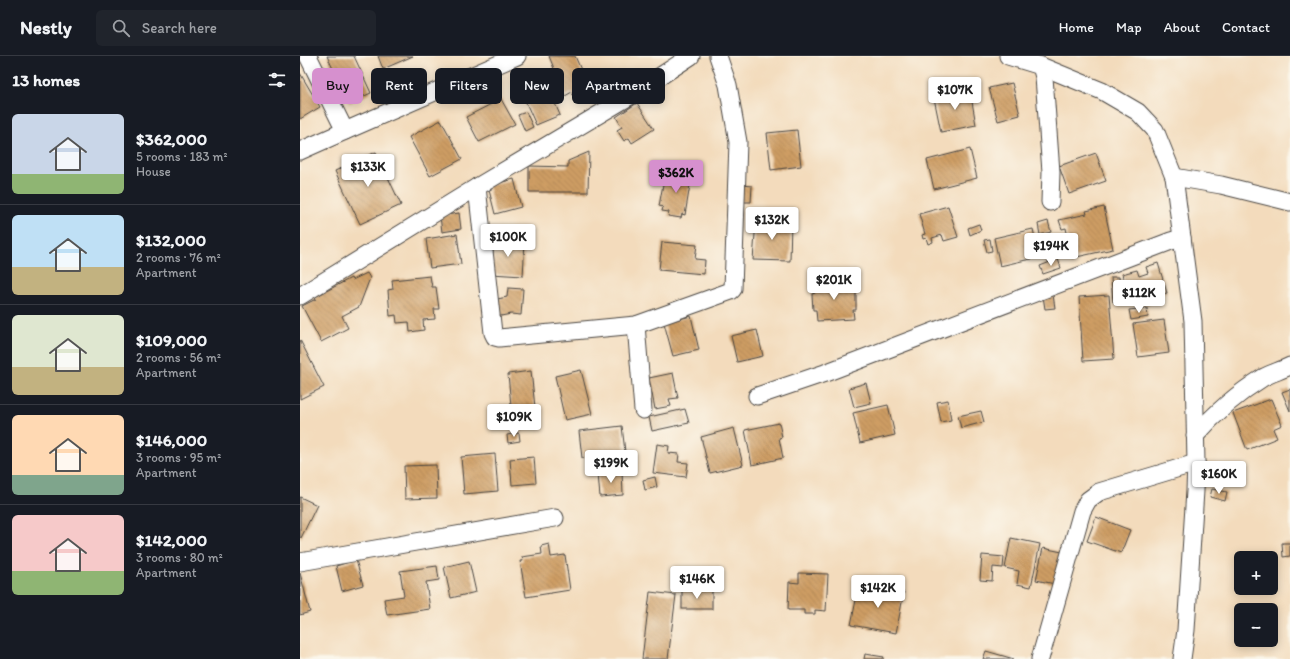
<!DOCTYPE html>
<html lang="en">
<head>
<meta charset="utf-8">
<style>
  body { margin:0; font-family:Itim,sans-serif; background:#20242c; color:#f1f3f6; height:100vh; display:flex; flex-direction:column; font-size:15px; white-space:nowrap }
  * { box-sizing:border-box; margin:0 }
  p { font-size:13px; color:#9ea1a6 }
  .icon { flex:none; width:22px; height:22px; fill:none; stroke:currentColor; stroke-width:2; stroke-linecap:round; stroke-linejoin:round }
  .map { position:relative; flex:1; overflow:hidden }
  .details { display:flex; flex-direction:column; background:#171b24; width:300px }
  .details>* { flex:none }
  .hud { position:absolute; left:12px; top:12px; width:380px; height:36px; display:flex; gap:8px }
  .buttons { position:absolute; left:934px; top:495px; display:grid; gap:8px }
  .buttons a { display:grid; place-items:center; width:44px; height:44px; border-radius:6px; background:#171b24; box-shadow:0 2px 10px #0003; font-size:20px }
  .price { position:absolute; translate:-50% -34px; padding:0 9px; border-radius:4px; background:#fff; color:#222; font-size:13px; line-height:26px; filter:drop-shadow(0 1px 2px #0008) }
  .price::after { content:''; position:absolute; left:50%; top:24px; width:12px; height:9px; margin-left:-6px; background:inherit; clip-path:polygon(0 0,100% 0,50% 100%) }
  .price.current { background:#d690ce; color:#111 }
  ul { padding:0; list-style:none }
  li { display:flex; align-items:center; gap:12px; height:100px; padding:0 12px }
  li+li { border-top:1px solid #363941 }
  li span { display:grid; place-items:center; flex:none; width:112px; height:80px; border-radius:6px; color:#555 }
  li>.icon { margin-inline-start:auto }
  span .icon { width:48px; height:48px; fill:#fffc; stroke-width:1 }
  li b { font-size:17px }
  h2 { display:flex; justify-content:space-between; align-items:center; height:48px; padding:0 12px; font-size:17px }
  .pill { padding:0 14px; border-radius:6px; background:#171b24; box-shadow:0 2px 10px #0003; font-size:14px; line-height:36px }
  .pill.current { background:#d690ce; color:#111 }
  header { display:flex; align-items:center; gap:24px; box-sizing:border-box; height:56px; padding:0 20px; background:#171b24; border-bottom:1px solid #363941 }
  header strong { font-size:19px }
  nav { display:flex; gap:22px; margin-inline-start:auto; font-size:14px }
  .search { width:280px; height:36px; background:#20242c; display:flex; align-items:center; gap:10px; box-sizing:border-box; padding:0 14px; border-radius:6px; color:#9ea1a6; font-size:15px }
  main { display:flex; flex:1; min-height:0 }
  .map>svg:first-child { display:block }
  .building { fill:url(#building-back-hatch) }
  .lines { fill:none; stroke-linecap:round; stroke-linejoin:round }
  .street-casing { stroke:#494541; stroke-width:19 }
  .street { stroke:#fff; stroke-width:17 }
</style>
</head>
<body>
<header>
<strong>Nestly</strong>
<div class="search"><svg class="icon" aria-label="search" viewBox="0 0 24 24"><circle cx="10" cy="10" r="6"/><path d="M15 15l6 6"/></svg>Search here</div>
<nav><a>Home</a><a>Map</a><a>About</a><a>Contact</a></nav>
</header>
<main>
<section class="details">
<h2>13 homes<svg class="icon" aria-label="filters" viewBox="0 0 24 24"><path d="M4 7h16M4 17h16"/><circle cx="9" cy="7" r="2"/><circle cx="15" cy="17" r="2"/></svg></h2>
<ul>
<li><span style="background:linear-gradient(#c9d6e8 75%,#8fb573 0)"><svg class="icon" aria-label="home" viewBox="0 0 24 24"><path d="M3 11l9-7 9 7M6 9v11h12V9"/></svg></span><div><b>$362,000</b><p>5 rooms · 183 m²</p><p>House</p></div></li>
<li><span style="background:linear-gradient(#bfe0f5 65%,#c2b280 0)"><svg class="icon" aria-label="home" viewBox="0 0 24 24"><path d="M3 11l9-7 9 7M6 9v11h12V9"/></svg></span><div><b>$132,000</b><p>2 rooms · 76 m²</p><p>Apartment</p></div></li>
<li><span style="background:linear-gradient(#dfe7d0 65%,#c2b280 0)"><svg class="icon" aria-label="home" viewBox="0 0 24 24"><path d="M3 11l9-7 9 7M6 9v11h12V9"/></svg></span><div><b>$109,000</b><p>2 rooms · 56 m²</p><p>Apartment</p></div></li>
<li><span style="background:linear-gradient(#ffd9b3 75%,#7fa58c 0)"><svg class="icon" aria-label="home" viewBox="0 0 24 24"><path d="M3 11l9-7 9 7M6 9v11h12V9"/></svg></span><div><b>$146,000</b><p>3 rooms · 95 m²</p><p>Apartment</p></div></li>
<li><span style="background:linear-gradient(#f6c9c9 70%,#8fb573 0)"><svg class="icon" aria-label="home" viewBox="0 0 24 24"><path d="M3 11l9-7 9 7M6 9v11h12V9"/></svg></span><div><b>$142,000</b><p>3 rooms · 80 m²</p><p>Apartment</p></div></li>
</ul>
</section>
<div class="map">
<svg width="990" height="603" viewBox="0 0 990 603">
  <defs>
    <pattern id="building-back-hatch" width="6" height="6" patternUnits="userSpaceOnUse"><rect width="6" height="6" fill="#ce9d64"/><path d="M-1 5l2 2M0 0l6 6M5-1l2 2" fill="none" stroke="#a78053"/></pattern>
  </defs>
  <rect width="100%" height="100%" fill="#fbf7ec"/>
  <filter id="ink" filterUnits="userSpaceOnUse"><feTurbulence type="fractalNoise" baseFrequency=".025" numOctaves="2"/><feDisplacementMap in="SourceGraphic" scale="8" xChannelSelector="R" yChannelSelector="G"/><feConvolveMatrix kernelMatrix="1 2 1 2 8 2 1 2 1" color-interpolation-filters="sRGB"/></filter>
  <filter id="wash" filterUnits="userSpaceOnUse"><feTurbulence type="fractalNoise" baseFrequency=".012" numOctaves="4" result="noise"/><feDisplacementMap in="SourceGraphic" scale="16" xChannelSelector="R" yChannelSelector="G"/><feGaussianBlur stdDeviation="0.9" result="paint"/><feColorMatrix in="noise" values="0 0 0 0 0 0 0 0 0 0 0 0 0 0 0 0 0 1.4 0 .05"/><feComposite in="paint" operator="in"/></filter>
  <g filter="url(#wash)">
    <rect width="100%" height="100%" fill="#f3dbbc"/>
    <g id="blocks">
      <!-- building -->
      <g class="building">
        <polygon points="27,0 54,0 71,37 49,47"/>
        <polygon points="78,0 113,0 83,13"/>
        <polygon points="249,0 275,0 288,30 283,32 285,37 274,42 272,36 265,40"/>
        <polygon points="0,17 20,51 0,63"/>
        <polygon points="243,20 260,59 236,69 219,31"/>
        <polygon points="712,27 720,59 698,65 689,32"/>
        <polygon points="670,34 676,69 641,76 634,42"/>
        <polygon points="201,43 215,68 179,86 166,61"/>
        <polygon points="337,47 354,73 332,87 329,82 324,85 317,74 322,71 316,61"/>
        <polygon points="226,56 233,71 225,75 218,59"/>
        <polygon points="141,64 162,103 130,120 109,81"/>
        <polygon points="497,74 501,110 471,114 467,77"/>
        <polygon points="670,93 677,122 634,133 627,104"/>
        <polygon points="76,96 101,149 60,168 35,115"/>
        <polygon points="289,96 288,136 229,136 229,110 268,111 268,105"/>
        <polygon points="796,97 806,125 769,138 759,110"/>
        <polygon points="376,115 390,118 389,122 391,123 385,159 382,158 381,162 368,160 369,156 362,155 363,151 359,150 364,123 368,123 369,119 375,120"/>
        <polygon points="214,123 221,151 195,158 188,130"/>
        <polygon points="441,129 452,130 451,146 440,146"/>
        <polygon points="648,150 658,181 644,185 642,179 632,182 633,186 628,188 626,182 623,183 622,179 625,178 619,158"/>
        <polygon points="804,151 813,193 772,202 766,172 762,173 759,164 787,158 786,155"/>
        <polygon points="159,157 161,173 142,176 140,160"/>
        <polygon points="456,165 491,166 490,205 453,204"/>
        <polygon points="748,165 751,176 740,179 738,168"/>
        <polygon points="679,168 681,174 670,179 668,172"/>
        <polygon points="733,173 739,201 700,210 694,182"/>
        <polygon points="157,178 161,208 130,212 126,183"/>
        <polygon points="194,183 225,185 223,220 191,218"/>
        <polygon points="690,183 692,195 687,196 684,184"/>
        <polygon points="362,186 397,189 395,203 405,204 404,218 359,214"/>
        <polygon points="758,203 761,212 743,218 740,210"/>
        <polygon points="858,207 867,237 856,240 858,245 845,249 843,244 831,248 822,218 837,214 839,220 848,217 846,211"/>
        <polygon points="67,217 70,222 59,251 42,260 48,272 21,286 2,250 16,243 15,241 51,222 52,224"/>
        <polygon points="130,220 132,231 136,231 139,253 134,253 135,263 123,264 124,274 110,276 109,266 97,267 96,259 90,260 88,234 93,233 92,224"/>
        <polygon points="811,221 819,221 821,245 813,246"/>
        <polygon points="552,224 552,236 556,236 556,254 553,254 554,263 517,265 516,254 513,254 512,238 515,237 515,227"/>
        <polygon points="208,232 223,233 221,259 211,258 196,261 193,244 207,241"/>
        <polygon points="753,239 755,252 745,253 743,240"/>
        <polygon points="809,239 814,303 783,305 779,241"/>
        <polygon points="847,252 848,261 831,264 829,254"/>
        <polygon points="391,260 399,294 373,300 364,267"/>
        <polygon points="864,264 869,297 838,301 833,268"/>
        <polygon points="457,274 463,300 437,306 431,280"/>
        <polygon points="0,284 24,331 0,343"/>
        <polygon points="281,314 292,358 265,364 255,320"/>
        <polygon points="231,315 237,369 213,371 208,318"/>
        <polygon points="373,317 378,342 369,343 371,350 355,353 349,322"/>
        <polygon points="566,327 571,347 554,351 549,332"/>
        <polygon points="990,333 990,355 982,336"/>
        <polygon points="971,343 982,369 973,373 977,382 947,394 933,357"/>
        <polygon points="648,344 651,364 641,366 637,346"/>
        <polygon points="588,349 595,379 560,387 553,357"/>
        <polygon points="385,353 389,367 352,375 349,361"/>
        <polygon points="681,355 684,366 661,372 658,360"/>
        <polygon points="479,367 482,381 479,382 483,402 452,409 445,374"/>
        <polygon points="322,370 325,396 282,402 279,375"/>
        <polygon points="434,372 443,409 410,417 401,381"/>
        <polygon points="219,377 220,385 208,387 207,379"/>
        <polygon points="357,388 369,390 368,397 379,398 378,406 388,407 386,421 353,417"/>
        <polygon points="195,398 198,435 164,438 161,401"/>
        <polygon points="234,401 236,427 212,429 210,403"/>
        <polygon points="136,409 137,442 105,443 104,410"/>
        <polygon points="322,416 323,439 300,441 298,418"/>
        <polygon points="355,421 357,431 345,434 343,424"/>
        <polygon points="912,433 927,436 925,445 910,441"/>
        <polygon points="0,441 17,449 1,482 0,481"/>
        <polygon points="796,461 830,474 821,497 787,485"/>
        <polygon points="711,482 740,488 731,531 717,528 719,515 705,512"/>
        <polygon points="982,487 990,487 990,500 983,501"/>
        <polygon points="249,488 251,501 265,499 270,534 226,541 220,505 223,505 222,501 242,498 241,490"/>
        <polygon points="743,492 762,496 755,528 736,524"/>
        <polygon points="682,499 704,501 703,512 693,511 692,525 680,524"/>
        <polygon points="56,504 63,529 42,535 36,510"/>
        <polygon points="169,505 176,536 151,542 144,511"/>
        <polygon points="137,510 139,524 126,526 130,553 87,559 84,543 104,540 100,515"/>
        <polygon points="0,517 10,556 0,559"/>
        <polygon points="499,517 528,518 526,555 515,554 515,558 504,558 504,554 488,554 489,526 499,527"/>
        <polygon points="559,529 604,536 596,577 551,569"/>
        <rect x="382" y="534" width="30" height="19"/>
        <polygon points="350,536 376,539 368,603 342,603"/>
        <polygon points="686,595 714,603 683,603"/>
        <polygon points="565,598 584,601 583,603 564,603"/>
      </g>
    </g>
  </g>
  <g filter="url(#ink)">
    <use href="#blocks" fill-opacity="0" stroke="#494541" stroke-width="1"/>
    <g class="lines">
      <!-- street casing -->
      <g class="street-casing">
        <g id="street">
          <polyline points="8,0 45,75"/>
          <polyline points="708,0 741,10 744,21 751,116 750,146"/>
          <polyline points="741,10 802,35 838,56 855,74 874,121 893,265 896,407 895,435 886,574 882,603"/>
          <polyline points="0,95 45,75 217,0"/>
          <polyline points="874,121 921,129 990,146"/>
          <polyline points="177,131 193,277 195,281 199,282 336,269 431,235 433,233 438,86 428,29 418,0"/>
          <polyline points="0,240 177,131 330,40 391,0"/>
          <polyline points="336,269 343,354"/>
          <polyline points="457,340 525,317 871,185 882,182"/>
          <path d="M895,380C915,357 938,337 964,321C972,317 982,314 990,310"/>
          <polyline points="0,506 255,462"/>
          <polyline points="740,603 782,455 788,444 799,436 896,407"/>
        </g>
      </g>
      <!-- street -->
      <use href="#street" class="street"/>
    </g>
  </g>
</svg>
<div class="buttons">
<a>+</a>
<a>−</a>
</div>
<b class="price" style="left:655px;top:55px">$107K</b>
<b class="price" style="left:68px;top:132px">$133K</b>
<b class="price current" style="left:376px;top:138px">$362K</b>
<b class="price" style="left:472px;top:185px">$132K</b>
<b class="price" style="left:208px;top:202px">$100K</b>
<b class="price" style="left:751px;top:211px">$194K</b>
<b class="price" style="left:534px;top:245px">$201K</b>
<b class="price" style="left:839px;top:258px">$112K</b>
<b class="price" style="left:214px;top:382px">$109K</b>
<b class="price" style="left:311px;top:428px">$199K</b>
<b class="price" style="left:919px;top:439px">$160K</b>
<b class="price" style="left:397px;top:544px">$146K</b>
<b class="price" style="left:578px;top:553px">$142K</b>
<div class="hud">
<a class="pill current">Buy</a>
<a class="pill">Rent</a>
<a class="pill">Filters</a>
<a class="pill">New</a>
<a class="pill">Apartment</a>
</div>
</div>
</main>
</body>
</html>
